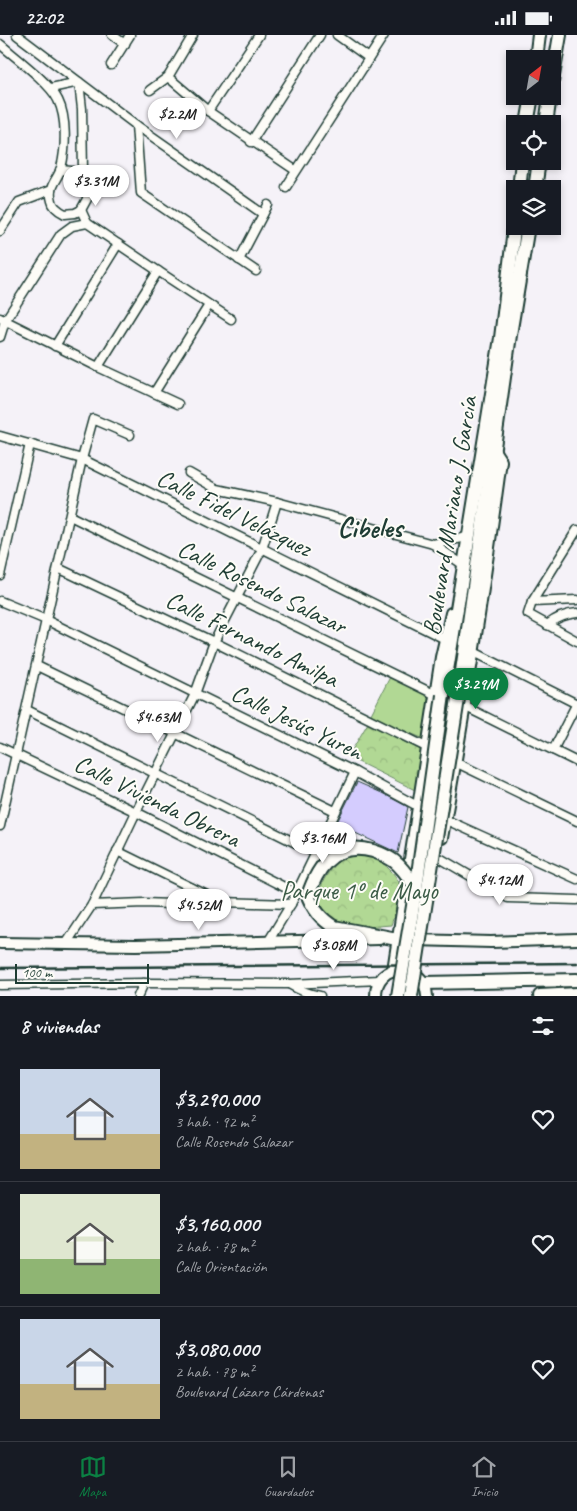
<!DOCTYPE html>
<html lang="es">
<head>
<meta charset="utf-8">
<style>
  body { margin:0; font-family:Caveat,sans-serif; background:#242831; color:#f1f3f6; height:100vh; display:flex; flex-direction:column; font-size:19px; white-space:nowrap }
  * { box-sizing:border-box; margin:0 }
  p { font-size:16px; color:#9ea1a6 }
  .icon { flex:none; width:28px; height:28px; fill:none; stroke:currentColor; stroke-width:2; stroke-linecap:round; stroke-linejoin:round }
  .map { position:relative; height:961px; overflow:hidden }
  .panel { display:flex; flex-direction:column; background:#171b24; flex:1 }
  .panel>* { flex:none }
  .needle { width:32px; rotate:31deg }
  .fabs { position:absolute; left:506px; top:15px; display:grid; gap:10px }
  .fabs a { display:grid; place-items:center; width:55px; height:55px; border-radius:0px; background:#171b24; box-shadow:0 2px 8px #0003; font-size:25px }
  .scale { position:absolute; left:15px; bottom:12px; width:134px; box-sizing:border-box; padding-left:5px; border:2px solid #1f3d34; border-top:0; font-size:14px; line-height:18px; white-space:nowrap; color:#1f3d34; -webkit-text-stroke:4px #fdfcf7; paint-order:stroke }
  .price { position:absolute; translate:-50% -42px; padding:0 11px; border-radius:18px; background:#fff; color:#222; font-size:16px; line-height:32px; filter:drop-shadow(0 1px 2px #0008) }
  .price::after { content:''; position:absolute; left:50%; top:30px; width:15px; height:11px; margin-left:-8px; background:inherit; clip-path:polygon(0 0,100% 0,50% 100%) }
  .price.selected { background:#0b8043; color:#fff }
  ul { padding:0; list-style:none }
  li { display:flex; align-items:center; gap:15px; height:125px; padding:0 20px }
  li+li { border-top:1px solid #363941 }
  li span { display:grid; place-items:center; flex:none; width:140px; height:100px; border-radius:0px; color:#555 }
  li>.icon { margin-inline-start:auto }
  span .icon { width:60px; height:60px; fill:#fffc; stroke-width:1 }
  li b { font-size:21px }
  h2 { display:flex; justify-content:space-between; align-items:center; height:60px; padding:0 20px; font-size:21px }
  .status { display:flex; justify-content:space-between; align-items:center; height:35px; padding:0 25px; background:#171b24; direction:ltr }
  .status svg { height:14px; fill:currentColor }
  .tabs { display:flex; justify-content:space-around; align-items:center; height:70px; border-top:1px solid #363941; background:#171b24; font-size:14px; color:#9ea1a6 }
  .tabs a { display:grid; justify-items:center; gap:2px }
  .tabs .selected { color:#0b8043 }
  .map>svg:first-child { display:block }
  .green { fill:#b1d894; stroke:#688a64 }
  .park { fill:url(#park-crowns); stroke:#688a64 }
  .building { fill:#d4ccfe; stroke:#1f3d34 }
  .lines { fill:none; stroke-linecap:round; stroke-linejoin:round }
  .minor-casing { stroke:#1f3d34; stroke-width:11 }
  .tertiary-casing { stroke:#1f3d34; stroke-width:14 }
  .primary-casing { stroke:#1f3d34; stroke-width:16 }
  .minor { stroke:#fdfcf7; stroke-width:8 }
  .tertiary { stroke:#fdfcf7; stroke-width:10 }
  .primary { stroke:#fdfcf7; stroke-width:12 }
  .rail { stroke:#1f3d34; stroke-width:2.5 }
  .primary-bridge-casing { stroke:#1f3d34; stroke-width:16; stroke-linecap:butt }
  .primary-bridge { stroke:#fdfcf7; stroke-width:12 }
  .labels { text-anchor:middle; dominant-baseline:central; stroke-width:4; stroke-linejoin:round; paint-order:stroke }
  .street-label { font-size:25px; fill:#1f3d34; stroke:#fdfcf7 }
  .park-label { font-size:25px; fill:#3c5c47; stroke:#fdfcf7 }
  .quarter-label { font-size:28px; font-weight:bold; fill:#1f3d34; stroke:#fdfcf7 }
</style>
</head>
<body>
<div class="status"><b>22:02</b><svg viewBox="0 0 49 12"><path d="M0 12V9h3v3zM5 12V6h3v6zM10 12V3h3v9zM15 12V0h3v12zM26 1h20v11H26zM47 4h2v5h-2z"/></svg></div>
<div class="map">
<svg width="577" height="961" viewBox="0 0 577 961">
  <defs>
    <pattern id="park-crowns" width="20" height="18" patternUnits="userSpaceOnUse" patternTransform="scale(1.25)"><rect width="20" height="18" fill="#b1d894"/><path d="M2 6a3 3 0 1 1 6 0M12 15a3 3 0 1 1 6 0" fill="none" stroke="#98ba80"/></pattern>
  </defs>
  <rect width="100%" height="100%" fill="#f5f2f8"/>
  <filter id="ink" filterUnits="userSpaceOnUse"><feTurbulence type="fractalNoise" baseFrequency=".02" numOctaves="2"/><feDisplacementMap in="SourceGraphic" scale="10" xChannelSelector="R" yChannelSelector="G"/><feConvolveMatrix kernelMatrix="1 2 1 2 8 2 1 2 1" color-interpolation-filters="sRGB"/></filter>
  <g filter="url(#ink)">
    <!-- green -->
    <polygon class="green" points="390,642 431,662 424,704 370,681"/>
    <!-- park -->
    <g class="park">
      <polygon points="368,688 422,713 415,755 348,722"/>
      <path d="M353,820C370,821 379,823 391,836C395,840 400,847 400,853C401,862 394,881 391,890L366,892L331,886C327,881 321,876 319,870C314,857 330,830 342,824C345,822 349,821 353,820Z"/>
    </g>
    <!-- building -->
    <polygon class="building" points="357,747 382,758 408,772 398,818 336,789"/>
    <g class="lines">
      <!-- minor casing -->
      <g class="minor-casing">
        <g id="minor">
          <polyline points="112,0 125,9"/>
          <polyline points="337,0 369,23"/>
          <path d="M0,9C15,22 50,48 58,65C67,83 66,114 61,133C58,145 47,150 52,166C53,172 59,176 65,179L75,178L81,175L87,164V151L83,137L82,74L79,47L17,0"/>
          <polyline points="111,30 130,0"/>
          <polyline points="168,42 208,76 295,135"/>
          <polyline points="51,53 79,47 136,90 263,179"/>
          <polyline points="150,55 168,42 193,0"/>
          <polyline points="208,76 259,0"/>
          <polyline points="136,90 141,158 256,236"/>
          <polyline points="251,107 320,0"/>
          <polyline points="60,135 83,137"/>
          <polyline points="286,152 384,0"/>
          <polyline points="81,175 87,188 158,236 231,284"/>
          <polyline points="0,196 19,167 51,155"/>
          <polyline points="239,225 268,170"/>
          <polyline points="0,283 98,332 178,369"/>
          <polyline points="0,302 5,286 61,199 72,191 87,188"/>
          <polyline points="55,311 118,209"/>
          <polyline points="98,332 158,236"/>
          <polyline points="154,358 209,270"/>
          <polyline points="0,401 82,424 445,604"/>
          <polyline points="189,438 217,454 277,467 433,509 462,529"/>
          <polyline points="70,481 436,660"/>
          <polyline points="577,495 532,567 528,579 577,606"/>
          <polyline points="433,509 467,502"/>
          <polyline points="58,533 214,607 428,713"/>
          <polyline points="0,540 30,409"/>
          <polyline points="0,566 46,585 355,737 421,773"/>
          <polyline points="532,567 577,565"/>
          <path d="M547,590C556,583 565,579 577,578"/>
          <polyline points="474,617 577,669"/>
          <polyline points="37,631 335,776"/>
          <polyline points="464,671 577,727"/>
          <polyline points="27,675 316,818"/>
          <polyline points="0,712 136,777 296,858"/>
          <polyline points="553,715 577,668"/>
          <polyline points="455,727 577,786"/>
          <polyline points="442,783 577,844"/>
          <polyline points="0,791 82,424 93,384 130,400"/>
          <polyline points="117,816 221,867 291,869"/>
          <polyline points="438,822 508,863 577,865"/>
          <polyline points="92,870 144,868 171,869 192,853"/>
          <polyline points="268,907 291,869 355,737"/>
          <polyline points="66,909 92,870 136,777 195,659 214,607 262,514 277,467"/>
          <path d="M289,949C299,955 308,959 320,961"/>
          <polyline points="0,950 144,948 289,949 380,945"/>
          <polyline points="138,961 144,948"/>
        </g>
      </g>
      <!-- tertiary casing -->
      <g class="tertiary-casing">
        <g id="tertiary">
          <path d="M442,803C465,678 484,552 501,426L494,415"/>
          <polyline points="413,905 491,907 577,904"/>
          <polyline points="0,908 136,910 379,904"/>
          <polyline points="393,935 441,622 451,578"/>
          <path d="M376,961C375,926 425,925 427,961"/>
        </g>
      </g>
      <!-- primary casing -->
      <g class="primary-casing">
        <g id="primary">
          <polyline points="536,24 539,0"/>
          <polyline points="552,47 560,0"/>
          <polyline points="527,89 532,61"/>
          <polyline points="546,89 550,61"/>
          <polyline points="519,154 522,126"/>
          <polyline points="535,154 539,126"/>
          <polyline points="443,660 501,303 515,186"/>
          <polyline points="458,664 510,300 528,191"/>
          <polyline points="334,892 397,904"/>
          <polyline points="424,948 577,945"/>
          <polyline points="540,961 577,959"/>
        </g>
      </g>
      <!-- minor -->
      <use href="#minor" class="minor"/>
      <!-- tertiary -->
      <use href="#tertiary" class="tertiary"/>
      <!-- primary -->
      <use href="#primary" class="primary"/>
      <!-- rail -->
      <polyline class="rail" points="0,933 577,928"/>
      <!-- primary-bridge casing -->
      <g class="primary-bridge-casing">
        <g id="primary-bridge">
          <path d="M334,892C321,884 314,875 308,861C318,829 337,806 373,816C379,818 388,822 394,826C403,833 410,844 416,853"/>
          <polyline points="398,961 416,853 443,660"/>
          <polyline points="411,961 458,664"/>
        </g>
      </g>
      <!-- primary-bridge -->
      <use href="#primary-bridge" class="primary-bridge"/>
    </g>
  </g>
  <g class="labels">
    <!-- street labels -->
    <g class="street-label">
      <text transform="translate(234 478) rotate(26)">Calle Fidel Velázquez</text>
      <text transform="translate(450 481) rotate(-81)">Boulevard Mariano J. García</text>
      <text transform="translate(262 552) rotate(26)">Calle Rosendo Salazar</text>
      <text transform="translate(252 604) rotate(26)">Calle Fernando Amilpa</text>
      <text transform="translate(297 687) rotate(26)">Calle Jesús Yuren</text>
      <text transform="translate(157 766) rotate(26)">Calle Vivienda Obrera</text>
    </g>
    <!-- park labels -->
    <g class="park-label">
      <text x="359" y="856">Parque 1º de Mayo</text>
    </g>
    <!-- quarter labels -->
    <g class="quarter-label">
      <text x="370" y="492">Cibeles</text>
    </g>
  </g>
</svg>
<div class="fabs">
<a><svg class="needle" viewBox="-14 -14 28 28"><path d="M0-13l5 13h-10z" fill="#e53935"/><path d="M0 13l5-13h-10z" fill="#9ea1a6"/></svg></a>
<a><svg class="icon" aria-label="locate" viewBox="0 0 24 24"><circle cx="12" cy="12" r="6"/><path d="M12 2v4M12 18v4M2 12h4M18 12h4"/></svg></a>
<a><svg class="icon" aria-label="layers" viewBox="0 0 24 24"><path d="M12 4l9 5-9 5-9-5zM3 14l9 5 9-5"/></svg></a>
</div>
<div class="scale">100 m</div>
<b class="price" style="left:177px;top:105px">$2.2M</b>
<b class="price" style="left:96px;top:172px">$3.31M</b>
<b class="price selected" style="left:476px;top:675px">$3.29M</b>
<b class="price" style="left:158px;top:708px">$4.63M</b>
<b class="price" style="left:323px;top:829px">$3.16M</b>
<b class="price" style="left:500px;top:871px">$4.12M</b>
<b class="price" style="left:199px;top:896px">$4.52M</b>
<b class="price" style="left:334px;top:936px">$3.08M</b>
</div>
<section class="panel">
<h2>8 viviendas<svg class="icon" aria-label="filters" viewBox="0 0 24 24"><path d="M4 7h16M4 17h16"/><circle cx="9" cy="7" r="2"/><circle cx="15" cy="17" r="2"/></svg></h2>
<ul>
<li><span style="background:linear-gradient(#c9d6e8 65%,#c2b280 0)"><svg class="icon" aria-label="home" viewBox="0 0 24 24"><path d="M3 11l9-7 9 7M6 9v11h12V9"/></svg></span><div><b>$3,290,000</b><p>3 hab. · 92 m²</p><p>Calle Rosendo Salazar</p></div><svg class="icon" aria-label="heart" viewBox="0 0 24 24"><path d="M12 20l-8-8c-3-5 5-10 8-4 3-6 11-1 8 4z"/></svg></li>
<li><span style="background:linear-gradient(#dfe7d0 65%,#8fb573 0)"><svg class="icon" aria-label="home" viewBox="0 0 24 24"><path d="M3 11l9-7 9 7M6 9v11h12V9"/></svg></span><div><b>$3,160,000</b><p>2 hab. · 78 m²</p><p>Calle Orientación</p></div><svg class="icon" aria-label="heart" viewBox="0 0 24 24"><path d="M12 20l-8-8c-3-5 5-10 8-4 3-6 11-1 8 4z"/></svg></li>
<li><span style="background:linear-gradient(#c9d6e8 65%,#c2b280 0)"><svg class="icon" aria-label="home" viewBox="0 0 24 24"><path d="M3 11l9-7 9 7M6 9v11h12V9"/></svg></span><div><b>$3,080,000</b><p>2 hab. · 78 m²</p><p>Boulevard Lázaro Cárdenas</p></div><svg class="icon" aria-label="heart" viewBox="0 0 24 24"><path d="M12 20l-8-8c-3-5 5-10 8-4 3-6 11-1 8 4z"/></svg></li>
</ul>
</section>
<nav class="tabs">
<a class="selected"><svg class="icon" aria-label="map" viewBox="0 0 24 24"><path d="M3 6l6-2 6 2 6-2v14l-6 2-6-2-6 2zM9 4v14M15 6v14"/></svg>Mapa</a>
<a><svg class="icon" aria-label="saved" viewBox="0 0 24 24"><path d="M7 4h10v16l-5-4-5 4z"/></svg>Guardados</a>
<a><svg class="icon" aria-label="home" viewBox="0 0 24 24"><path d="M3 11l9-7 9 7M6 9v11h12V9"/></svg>Inicio</a>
</nav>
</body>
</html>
